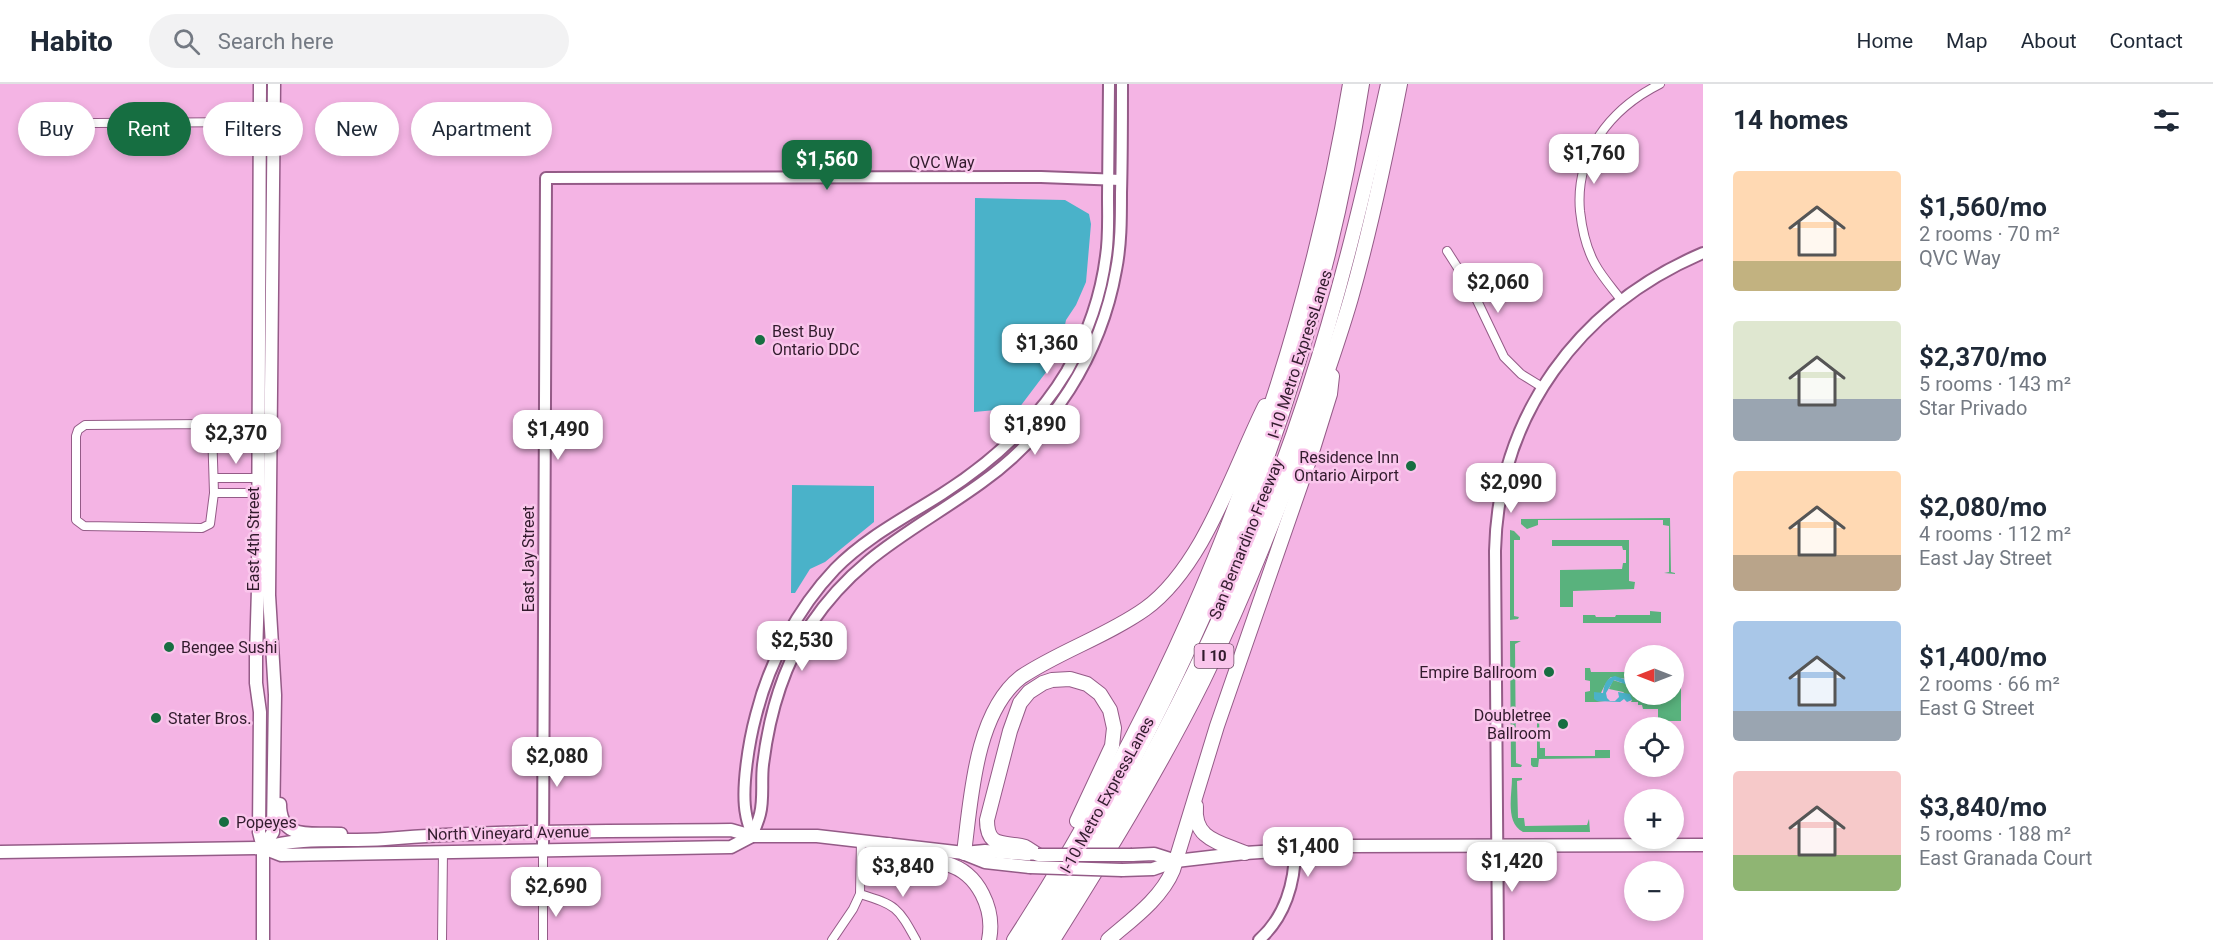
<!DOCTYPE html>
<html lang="en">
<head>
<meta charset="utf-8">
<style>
  body { margin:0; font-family:Roboto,sans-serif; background:#f2f2f3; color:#1f2937; height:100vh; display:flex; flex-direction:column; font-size:22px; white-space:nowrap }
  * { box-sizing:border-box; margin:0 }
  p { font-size:20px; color:#747a83 }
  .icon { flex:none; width:33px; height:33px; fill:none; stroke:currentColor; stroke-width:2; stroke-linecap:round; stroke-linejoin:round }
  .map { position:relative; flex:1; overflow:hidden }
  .panel { display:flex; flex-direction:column; background:#fff; width:510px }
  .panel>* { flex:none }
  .banner { position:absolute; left:18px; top:18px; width:570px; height:54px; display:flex; gap:12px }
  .needle { width:39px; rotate:270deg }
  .tools { position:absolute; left:1624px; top:561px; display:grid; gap:12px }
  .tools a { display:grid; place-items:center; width:60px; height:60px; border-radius:50%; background:#fff; box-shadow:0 3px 9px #0003; font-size:30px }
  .price { position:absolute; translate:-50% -51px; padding:0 14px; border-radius:12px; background:#fff; color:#222; font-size:20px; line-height:39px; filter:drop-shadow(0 2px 3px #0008) }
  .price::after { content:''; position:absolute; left:50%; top:36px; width:18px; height:14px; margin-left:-9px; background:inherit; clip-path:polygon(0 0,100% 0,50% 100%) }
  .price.active { background:#166e41; color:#fff }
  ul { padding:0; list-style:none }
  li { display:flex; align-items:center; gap:18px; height:150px; padding:0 30px }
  li span { display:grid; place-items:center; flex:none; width:168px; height:120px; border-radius:6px; color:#555 }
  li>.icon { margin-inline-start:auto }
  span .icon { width:72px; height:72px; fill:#fffc; stroke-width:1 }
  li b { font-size:26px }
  h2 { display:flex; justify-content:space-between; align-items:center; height:72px; padding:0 30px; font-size:26px }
  .pill { padding:0 21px; border-radius:27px; background:#fff; box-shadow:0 3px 9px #0003; font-size:21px; line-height:54px }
  .pill.active { background:#166e41; color:#fff }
  header { display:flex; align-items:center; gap:36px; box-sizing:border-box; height:84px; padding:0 30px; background:#fff; border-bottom:2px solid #e0e1e3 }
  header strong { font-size:28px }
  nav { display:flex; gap:33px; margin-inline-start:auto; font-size:21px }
  .search { width:420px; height:54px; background:#f2f2f3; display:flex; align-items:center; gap:15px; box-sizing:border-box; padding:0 21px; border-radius:33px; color:#747a83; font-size:22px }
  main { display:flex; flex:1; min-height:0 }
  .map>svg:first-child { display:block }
  .green { fill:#59b27d }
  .water { fill:#4ab2c9 }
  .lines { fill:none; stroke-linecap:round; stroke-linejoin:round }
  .street-casing { stroke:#945b87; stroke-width:10 }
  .secondary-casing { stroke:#945b87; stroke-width:14 }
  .primary-casing { stroke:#945b87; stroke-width:15 }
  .highway-casing { stroke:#945b87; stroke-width:16 }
  .street { stroke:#fff; stroke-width:8 }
  .secondary { stroke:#fff; stroke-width:10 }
  .primary { stroke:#fff; stroke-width:12 }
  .highway { stroke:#fff; stroke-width:14 }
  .primary-bridge-casing { stroke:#945b87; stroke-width:15; stroke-linecap:butt }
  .primary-bridge { stroke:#fff; stroke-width:12 }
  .poi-dot { fill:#166e41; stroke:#fac6ec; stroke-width:2 }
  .labels { text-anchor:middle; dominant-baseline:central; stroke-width:5; stroke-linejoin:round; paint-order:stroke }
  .shield { fill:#fac6ec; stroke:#6e4e66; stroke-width:1.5 }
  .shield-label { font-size:15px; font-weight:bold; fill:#321b2d }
  .street-label { font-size:16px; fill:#321b2d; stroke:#fac6ec }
  .poi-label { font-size:16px; fill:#321b2d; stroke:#fac6ec; text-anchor:start }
</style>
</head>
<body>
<header>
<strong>Habito</strong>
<div class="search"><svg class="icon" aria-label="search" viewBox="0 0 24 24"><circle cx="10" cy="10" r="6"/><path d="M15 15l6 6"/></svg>Search here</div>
<nav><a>Home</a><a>Map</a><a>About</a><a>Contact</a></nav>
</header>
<main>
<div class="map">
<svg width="1703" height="856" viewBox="0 0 1703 856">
  <rect width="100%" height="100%" fill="#f4b4e4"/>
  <!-- green -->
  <g class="green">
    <polygon points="1670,434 1671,488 1675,489 1675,490 1664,489 1669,488 1669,442 1663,441 1663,436 1538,436 1538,441 1527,445 1521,440 1521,435"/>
    <polygon points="1510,446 1514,447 1520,453 1520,456 1514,456 1514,532 1519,533 1518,535 1510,536"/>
    <polygon points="1552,456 1629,456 1629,497 1635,498 1634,505 1573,507 1573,523 1560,523 1560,486 1622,485 1623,479 1626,479 1626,466 1623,466 1622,462 1552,462"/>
    <polygon points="1650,527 1661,528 1661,539 1583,539 1583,531 1595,531 1596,533 1615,533 1616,531 1650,531"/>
    <polygon points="1510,557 1521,557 1515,560 1516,679 1522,681 1521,683 1511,683"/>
    <path d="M1585,584H1590L1591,588H1635V596L1611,593C1605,598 1601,610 1597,617L1605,618H1585V608L1590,607V597L1585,596Z"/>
    <polygon points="1674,589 1681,589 1681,637 1658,637 1658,625 1643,625 1642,621 1638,621 1638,618 1631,618 1632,616 1623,608 1609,605 1613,596 1622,599 1635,599 1635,610 1674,610"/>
    <polygon points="1537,633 1539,633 1540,664 1545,664 1545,672 1595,672 1595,666 1610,666 1610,674 1539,675 1538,683 1533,683 1531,681 1531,674 1537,674"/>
    <path d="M1512,694H1522V696L1517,697L1518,734H1524L1525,742L1587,741L1589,735L1590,748H1523C1505,739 1512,711 1512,694Z"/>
  </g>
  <!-- water -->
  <g class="water">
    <polygon points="975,114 1065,116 1089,130 1091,140 1086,198 1076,221 1066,236 1059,271 1019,324 974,328"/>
    <polygon points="792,401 874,402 874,438 825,478 810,485 795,509 791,509"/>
    <path d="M1615,592L1629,597L1635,596V599L1625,600L1614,596L1606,609L1607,614L1610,617H1615L1619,613L1618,608L1630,610L1632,616L1627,618L1624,615L1620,618L1597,617L1594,615V608L1603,609C1604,601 1606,594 1615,592Z"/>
  </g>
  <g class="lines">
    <!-- street casing -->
    <g class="street-casing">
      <g id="street">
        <polyline points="94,39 263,38"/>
        <polyline points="1447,167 1472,206 1504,273 1521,290 1542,303"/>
        <path d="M1622,217C1613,205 1602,193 1595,180C1586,164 1582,145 1580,127C1575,70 1610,25 1660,0"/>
        <polygon points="205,340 210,341 212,345 214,409 210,440 202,444 84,442 76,436 76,352 78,346 85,341"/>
        <polyline points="214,394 258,394"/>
        <polyline points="214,409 258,409"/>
        <polyline points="543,765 543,856"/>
        <path d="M860,810C896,821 898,823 916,856"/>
        <polyline points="442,856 443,767"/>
        <polyline points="832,856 853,825 860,810 861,757"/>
      </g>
    </g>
    <!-- secondary casing -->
    <g class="secondary-casing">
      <g id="secondary">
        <path d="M752,752C750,745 747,737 746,730C741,705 749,657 756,631C769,579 797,525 835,485C865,454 906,433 942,410C992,378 1036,339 1067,287C1086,253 1101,212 1106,172C1109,153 1108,133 1108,113C1108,76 1109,38 1109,0"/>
        <path d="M752,752C755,745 758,738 760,730C764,715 761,697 763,681C769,631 783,582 811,540C858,470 916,446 981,399C1052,349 1101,271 1116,186C1121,161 1121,135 1121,109C1122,73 1122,36 1122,0"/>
        <polyline points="543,765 546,94 1041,93 1121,96"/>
        <path d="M1259,856C1285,833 1295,799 1295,765"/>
        <path d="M1498,856L1495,467C1498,331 1579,222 1703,169"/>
      </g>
    </g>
    <!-- primary casing -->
    <g class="primary-casing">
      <g id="primary">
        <polyline points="260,0 258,505 256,572 256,599 260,628 259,748 263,764 263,856"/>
        <path d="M280,720C280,758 313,748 341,750"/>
        <polyline points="263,764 273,748 275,611 269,511 274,0"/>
        <polyline points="263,764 281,771 731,763 752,752"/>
        <path d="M0,768L263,764C302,752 345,758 385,755C500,746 616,747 731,746L752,752H817L964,769L985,767L1038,771"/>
        <polyline points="965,770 985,778 1030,783"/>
        <polyline points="1132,771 1154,770 1176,777"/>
        <polyline points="1122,786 1153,785 1176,777 1245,769 1348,762 1703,761"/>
      </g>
    </g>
    <!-- highway casing -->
    <g class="highway-casing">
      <g id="highway">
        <path d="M1196,722C1193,756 1220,758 1245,769"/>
        <path d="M889,761C897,765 906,772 914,774C925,778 937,777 947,780C979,789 995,826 989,856"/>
        <path d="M964,769C971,715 975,629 1021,593C1060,567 1107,552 1145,525C1204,482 1233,386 1265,322"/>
        <path d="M1038,771C1034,769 1029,765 1025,763C1006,757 987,766 987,736L1010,647L1020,619L1029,608L1043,599L1052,596L1070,595L1087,600L1100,610L1110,626L1114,644L1112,662L1077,737"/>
        <path d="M1014,856C1183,597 1299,306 1350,0"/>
        <path d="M1028,856C1195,597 1315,305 1362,0"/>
        <path d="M1041,856C1152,687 1245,500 1308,307C1341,206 1365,104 1388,0"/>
        <path d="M1053,856C1106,772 1158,687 1203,597C1244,513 1279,426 1310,338C1324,297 1339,256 1351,214C1371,144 1386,72 1400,0"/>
        <path d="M1108,856C1131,836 1161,815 1173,786L1217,642L1311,371L1330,310L1332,292"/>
      </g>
    </g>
    <!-- street -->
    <use href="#street" class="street"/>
    <!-- secondary -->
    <use href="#secondary" class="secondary"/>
    <!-- primary -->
    <use href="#primary" class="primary"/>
    <!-- highway -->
    <use href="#highway" class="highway"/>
    <!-- primary-bridge casing -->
    <g class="primary-bridge-casing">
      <g id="primary-bridge">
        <polyline points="1038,771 1132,771"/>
        <polyline points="1030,783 1122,786"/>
      </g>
    </g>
    <!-- primary-bridge -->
    <use href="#primary-bridge" class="primary-bridge"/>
  </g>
  <!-- markers -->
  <g class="poi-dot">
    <circle cx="760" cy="256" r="6"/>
    <circle cx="1411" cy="382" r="6"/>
    <circle cx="169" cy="563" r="6"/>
    <circle cx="1549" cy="588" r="6"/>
    <circle cx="156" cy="634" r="6"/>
    <circle cx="1563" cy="640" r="6"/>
    <circle cx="224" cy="738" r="6"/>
  </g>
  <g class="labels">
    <!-- shield labels -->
    <rect class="shield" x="1194.5" y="560" width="39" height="24" rx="4.5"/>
    <g class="shield-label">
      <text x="1214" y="572">I 10</text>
    </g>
    <!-- street labels -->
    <g class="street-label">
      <text x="942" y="78">QVC Way</text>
      <text transform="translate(1300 270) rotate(-72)">I-10 Metro ExpressLanes</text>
      <text transform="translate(253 455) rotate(-90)">East 4th Street</text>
      <text transform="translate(1246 455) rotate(-68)">San Bernardino Freeway</text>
      <text transform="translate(528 475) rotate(-90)">East Jay Street</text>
      <text transform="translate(1107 711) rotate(-61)">I-10 Metro ExpressLanes</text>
      <text transform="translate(508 749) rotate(-1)">North Vineyard Avenue</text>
    </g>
    <!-- poi labels -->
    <g class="poi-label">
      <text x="772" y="247">Best Buy<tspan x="772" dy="18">Ontario DDC</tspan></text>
      <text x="1399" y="373" text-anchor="end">Residence Inn<tspan x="1399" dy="18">Ontario Airport</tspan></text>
      <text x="181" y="563">Bengee Sushi</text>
      <text x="1537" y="588" text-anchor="end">Empire Ballroom</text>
      <text x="1551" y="631" text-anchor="end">Doubletree<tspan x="1551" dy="18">Ballroom</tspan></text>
      <text x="168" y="634">Stater Bros.</text>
      <text x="236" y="738">Popeyes</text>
    </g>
  </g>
</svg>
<div class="tools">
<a><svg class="needle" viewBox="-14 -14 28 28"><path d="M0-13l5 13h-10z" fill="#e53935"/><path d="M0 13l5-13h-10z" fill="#747a83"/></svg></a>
<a><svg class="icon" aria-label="locate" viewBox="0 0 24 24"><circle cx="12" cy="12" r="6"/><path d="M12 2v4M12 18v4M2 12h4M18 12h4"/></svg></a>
<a>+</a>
<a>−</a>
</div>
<b class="price" style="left:1594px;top:101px">$1,760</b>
<b class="price active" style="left:827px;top:107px">$1,560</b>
<b class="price" style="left:1498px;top:230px">$2,060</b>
<b class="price" style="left:1047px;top:291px">$1,360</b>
<b class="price" style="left:1035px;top:372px">$1,890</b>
<b class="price" style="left:558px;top:377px">$1,490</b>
<b class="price" style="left:236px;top:381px">$2,370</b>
<b class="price" style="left:1511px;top:430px">$2,090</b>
<b class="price" style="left:802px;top:588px">$2,530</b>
<b class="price" style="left:557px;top:704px">$2,080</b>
<b class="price" style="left:1308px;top:794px">$1,400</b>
<b class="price" style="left:1512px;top:809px">$1,420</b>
<b class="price" style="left:903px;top:814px">$3,840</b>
<b class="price" style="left:556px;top:834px">$2,690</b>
<div class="banner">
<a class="pill">Buy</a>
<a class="pill active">Rent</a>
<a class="pill">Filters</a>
<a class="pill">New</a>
<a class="pill">Apartment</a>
</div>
</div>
<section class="panel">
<h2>14 homes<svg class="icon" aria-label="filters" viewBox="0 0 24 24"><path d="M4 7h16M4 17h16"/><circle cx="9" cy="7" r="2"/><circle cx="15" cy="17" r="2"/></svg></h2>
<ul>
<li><span style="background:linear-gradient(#ffd9b3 75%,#c2b280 0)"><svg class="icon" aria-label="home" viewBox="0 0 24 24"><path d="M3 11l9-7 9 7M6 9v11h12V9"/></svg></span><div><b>$1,560/mo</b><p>2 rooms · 70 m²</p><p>QVC Way</p></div></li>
<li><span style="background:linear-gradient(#dfe7d0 65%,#9aa5b1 0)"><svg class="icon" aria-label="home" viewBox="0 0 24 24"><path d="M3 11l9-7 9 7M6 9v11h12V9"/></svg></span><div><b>$2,370/mo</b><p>5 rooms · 143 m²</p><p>Star Privado</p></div></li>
<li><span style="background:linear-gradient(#ffd9b3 70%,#b9a48a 0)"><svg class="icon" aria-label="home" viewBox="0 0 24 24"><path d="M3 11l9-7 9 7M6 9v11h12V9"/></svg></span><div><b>$2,080/mo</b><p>4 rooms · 112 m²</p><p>East Jay Street</p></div></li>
<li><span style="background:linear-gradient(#a9c7e8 75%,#9aa5b1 0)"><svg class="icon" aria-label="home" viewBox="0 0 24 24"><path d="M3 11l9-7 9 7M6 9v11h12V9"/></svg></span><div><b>$1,400/mo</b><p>2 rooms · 66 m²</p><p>East G Street</p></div></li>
<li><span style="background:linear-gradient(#f6c9c9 70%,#8fb573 0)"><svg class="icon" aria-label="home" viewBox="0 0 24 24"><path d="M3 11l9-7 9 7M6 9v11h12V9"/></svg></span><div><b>$3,840/mo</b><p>5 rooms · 188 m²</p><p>East Granada Court</p></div></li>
</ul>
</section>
</main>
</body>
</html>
